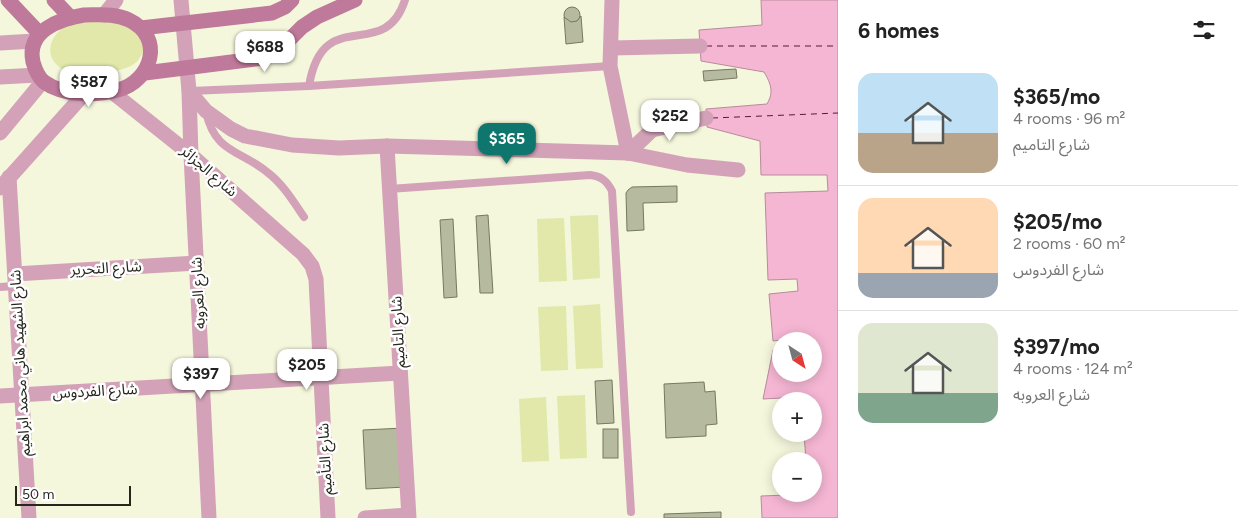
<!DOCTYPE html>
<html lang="en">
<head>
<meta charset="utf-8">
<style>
  body { margin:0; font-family:Figtree,"Noto Sans Arabic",sans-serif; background:#f2f2f2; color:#222; height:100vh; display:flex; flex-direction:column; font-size:19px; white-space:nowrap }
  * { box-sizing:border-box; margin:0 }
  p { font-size:16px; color:#767676 }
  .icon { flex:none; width:28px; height:28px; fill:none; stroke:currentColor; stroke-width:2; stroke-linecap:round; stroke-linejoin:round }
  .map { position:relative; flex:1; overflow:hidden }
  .side { display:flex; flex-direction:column; background:#fff; width:400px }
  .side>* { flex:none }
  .needle { width:32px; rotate:144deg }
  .buttons { position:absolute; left:772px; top:332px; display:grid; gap:10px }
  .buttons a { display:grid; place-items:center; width:50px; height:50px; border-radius:50%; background:#fff; box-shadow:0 2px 12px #0003; font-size:25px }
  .scale { position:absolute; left:15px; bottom:12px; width:116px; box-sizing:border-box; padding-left:5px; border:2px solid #25261c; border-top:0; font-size:14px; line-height:18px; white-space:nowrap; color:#25261c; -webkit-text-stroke:4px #fff; paint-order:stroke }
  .price { position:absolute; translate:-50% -42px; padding:0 11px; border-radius:10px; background:#fff; color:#222; font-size:16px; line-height:32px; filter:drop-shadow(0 1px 2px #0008) }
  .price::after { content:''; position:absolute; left:50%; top:30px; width:15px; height:11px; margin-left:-8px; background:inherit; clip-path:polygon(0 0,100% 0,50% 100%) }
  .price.active { background:#0f766e; color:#fff }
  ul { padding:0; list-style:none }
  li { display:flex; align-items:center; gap:15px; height:125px; padding:0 20px }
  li+li { border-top:1px solid #e0e0e0 }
  li span { display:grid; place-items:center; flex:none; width:140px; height:100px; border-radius:15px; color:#555 }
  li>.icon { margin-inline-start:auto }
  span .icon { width:60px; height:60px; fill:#fffc; stroke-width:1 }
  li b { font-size:21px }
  h2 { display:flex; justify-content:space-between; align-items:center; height:60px; padding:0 20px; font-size:21px }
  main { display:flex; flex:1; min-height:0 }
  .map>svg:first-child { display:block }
  .green { fill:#e1e8a9 }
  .water { fill:#f5b6d3; stroke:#b78b9c }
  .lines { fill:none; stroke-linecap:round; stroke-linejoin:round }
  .ferry { stroke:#5d153e; stroke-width:1; stroke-dasharray:6 5; stroke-linecap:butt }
  .building { fill:#b6ba9f; stroke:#767960 }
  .service { stroke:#d3a2b8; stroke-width:8 }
  .minor { stroke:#d3a2b8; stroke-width:15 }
  .tertiary { stroke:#d3a2b8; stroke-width:15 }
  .secondary { stroke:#bf799b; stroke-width:15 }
  .labels { text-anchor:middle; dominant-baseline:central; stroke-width:5; stroke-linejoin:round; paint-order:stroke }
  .street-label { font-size:15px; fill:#25261c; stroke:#fff }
</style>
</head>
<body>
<main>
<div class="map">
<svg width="838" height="518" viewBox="0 0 838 518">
  <rect width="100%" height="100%" fill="#f4f7db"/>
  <!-- green -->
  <g class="green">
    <path d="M96,20L131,24L146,44C143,51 141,59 134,64C122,73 80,77 66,71C40,59 49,31 73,23C80,21 89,21 96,20Z"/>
    <polygon points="598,215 600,278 573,280 570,216"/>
    <polygon points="564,218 567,281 539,282 537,219"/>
    <polygon points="600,304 603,368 576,369 573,306"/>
    <polygon points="566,306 568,370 541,371 538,307"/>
    <polygon points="585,395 587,458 560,459 557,396"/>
    <polygon points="546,397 549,461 522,462 519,399"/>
  </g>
  <!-- water -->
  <path class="water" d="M761,0H838V518H762L761,496L814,494V461H806L804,434H814V401H802L801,397L763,399L773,350H781V374H814V341H798L797,338L773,341L769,294L798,291L797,279L768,280L765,193L828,191L827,175H761L760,141L707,127L706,109L767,104C774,92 771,84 764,72L701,61L699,30L762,25Z"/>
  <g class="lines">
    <!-- ferry -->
    <g class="ferry">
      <polyline points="706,46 838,46"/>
      <polyline points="712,118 838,113"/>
    </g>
  </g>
  <!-- building -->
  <g class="building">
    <circle cx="572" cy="15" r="8"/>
    <polygon points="581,16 583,42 566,44 564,17 571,22 577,21"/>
    <polygon points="736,69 737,78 704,81 703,71"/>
    <polygon points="677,186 677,202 643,203 644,230 627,231 626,193 628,190 632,187"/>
    <polygon points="488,215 493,293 480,293 476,216"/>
    <polygon points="453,219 457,297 444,298 440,220"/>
    <polygon points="612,380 614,423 597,424 595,381"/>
    <polygon points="704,382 705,392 715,391 717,424 706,425 706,436 666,438 664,384"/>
    <polygon points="403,428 406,487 366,489 363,430"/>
    <rect x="603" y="429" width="15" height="29"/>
    <polygon points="721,512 721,518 664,518 664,514"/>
  </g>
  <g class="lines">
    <!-- service -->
    <g class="service">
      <polyline points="309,86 610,66"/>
      <path d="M190,91L309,86C323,2 384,65 405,0"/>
      <path d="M206,112C215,153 240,150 267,172C283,184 293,201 304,217"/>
      <path d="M389,189L590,175C601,176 607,181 612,191L631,512"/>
      <polyline points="0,287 15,286"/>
    </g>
    <!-- minor -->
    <g class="minor">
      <polyline points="181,0 183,23"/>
      <polyline points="104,15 116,0"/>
      <polyline points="191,155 209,518"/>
      <polyline points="9,177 29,518"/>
      <polyline points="15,274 197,263"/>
      <polyline points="0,396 400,373"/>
      <polyline points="365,518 408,515"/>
    </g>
    <!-- tertiary -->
    <g class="tertiary">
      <polyline points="612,0 610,66 628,153"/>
      <polyline points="183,23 189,91 191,155"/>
      <polyline points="0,43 35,41"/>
      <polyline points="612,48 700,46"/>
      <polyline points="0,77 38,75"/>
      <polyline points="189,91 206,111 231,129 245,136 292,145 339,148 387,146 628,153 687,165 738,170"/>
      <polyline points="112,92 191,155 303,254 312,266 316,279 328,518"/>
      <polyline points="0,133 43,81"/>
      <polyline points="387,146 409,518"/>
      <polyline points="628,153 652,130 706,118"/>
      <polyline points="0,188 84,94"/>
    </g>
    <!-- secondary -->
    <g class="secondary">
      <polyline points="8,0 39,33"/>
      <polyline points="54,0 71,18"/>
      <path d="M84,15C99,15 115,13 129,20C165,37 152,81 118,90C95,96 64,96 44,82C38,77 35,69 33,62C26,31 59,19 84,15Z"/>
      <polyline points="141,28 272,13 285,7 292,0"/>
      <polyline points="145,73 263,58 281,48 302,27 317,17 355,0"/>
    </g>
  </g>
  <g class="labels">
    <!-- street labels -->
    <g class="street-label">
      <text transform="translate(209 171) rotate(41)">شارع الجزائر</text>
      <text transform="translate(106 268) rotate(-3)">شارع التحرير</text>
      <text transform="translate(198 293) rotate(-93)">شارع العروبه</text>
      <text transform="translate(398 332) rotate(-93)">شارع التاميم</text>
      <text transform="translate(20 363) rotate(-93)">شارع الشهيد هاني محمد ابراهيم</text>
      <text transform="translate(95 391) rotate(-3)">شارع الفردوس</text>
      <text transform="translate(325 459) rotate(-93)">شارع التأميم</text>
    </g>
  </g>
</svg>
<div class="buttons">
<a><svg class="needle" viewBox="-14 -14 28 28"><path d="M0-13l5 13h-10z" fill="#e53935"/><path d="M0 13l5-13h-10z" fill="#767676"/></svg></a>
<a>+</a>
<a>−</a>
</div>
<div class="scale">50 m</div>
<b class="price" style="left:265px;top:73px">$688</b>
<b class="price" style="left:89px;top:108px">$587</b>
<b class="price" style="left:670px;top:142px">$252</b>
<b class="price active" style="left:507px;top:165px">$365</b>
<b class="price" style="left:307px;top:391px">$205</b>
<b class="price" style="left:201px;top:400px">$397</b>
</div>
<section class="side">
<h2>6 homes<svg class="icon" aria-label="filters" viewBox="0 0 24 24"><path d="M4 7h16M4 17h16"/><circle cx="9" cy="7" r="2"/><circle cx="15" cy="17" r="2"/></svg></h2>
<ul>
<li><span style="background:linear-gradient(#bfe0f5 60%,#b9a48a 0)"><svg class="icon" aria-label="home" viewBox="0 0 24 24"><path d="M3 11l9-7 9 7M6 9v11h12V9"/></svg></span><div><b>$365/mo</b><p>4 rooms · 96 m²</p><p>شارع التاميم</p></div></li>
<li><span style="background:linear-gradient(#ffd9b3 75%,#9aa5b1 0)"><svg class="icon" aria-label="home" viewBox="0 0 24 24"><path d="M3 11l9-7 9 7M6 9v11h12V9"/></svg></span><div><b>$205/mo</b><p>2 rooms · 60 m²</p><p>شارع الفردوس</p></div></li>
<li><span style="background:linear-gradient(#dfe7d0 70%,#7fa58c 0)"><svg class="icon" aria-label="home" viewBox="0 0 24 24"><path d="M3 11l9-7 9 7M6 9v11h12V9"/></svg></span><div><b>$397/mo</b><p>4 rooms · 124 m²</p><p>شارع العروبه</p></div></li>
</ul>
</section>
</main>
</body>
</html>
